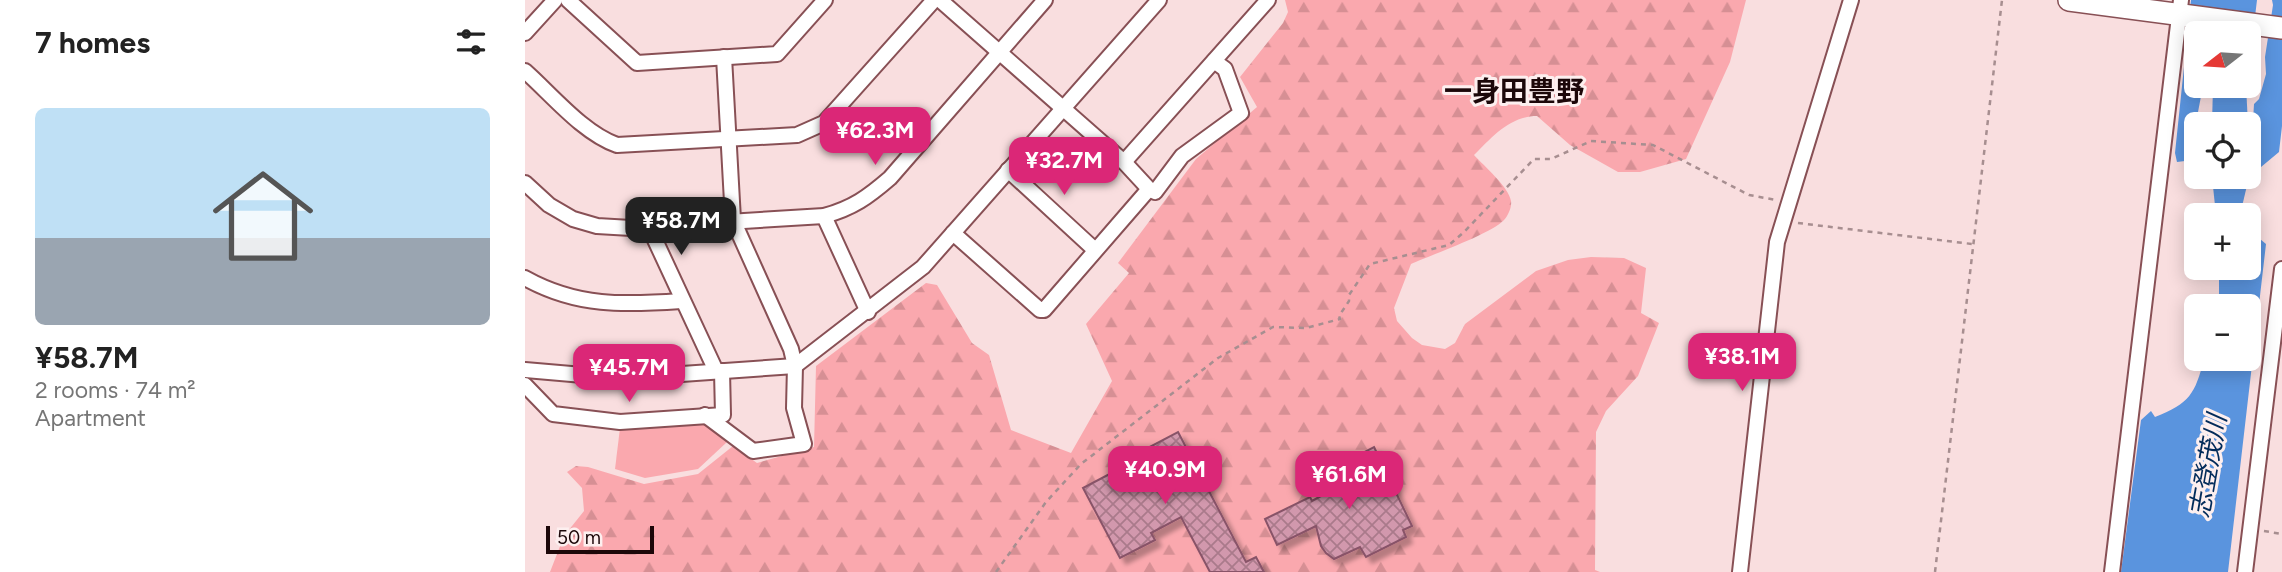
<!DOCTYPE html>
<html lang="en">
<head>
<meta charset="utf-8">
<style>
  body { margin:0; font-family:Figtree,"Noto Sans JP",sans-serif; background:#f2f2f2; color:#222; height:100vh; display:flex; flex-direction:column; font-size:26px; white-space:nowrap }
  * { box-sizing:border-box; margin:0 }
  p { font-size:23px; color:#767676 }
  .icon { flex:none; width:38px; height:38px; fill:none; stroke:currentColor; stroke-width:2; stroke-linecap:round; stroke-linejoin:round }
  .map { position:relative; flex:1; overflow:hidden }
  .side { display:flex; flex-direction:column; background:#fff; width:525px }
  .side>* { flex:none }
  .needle { width:46px; rotate:253deg }
  .fabs { position:absolute; left:1659px; top:21px; display:grid; gap:14px }
  .fabs a { display:grid; place-items:center; width:77px; height:77px; border-radius:10px; background:#fff; box-shadow:0 4px 18px #0003; font-size:35px }
  .scale { position:absolute; left:21px; bottom:18px; width:108px; box-sizing:border-box; padding-left:7px; border:4px solid #1c0709; border-top:0; font-size:19px; line-height:24px; white-space:nowrap; color:#1c0709; -webkit-text-stroke:5px #fdefef; paint-order:stroke }
  .price { position:absolute; translate:-50% -60px; padding:0 16px; border-radius:14px; background:#db2777; color:#fff; font-size:23px; line-height:46px; filter:drop-shadow(0 2px 4px #0008) }
  .price::after { content:''; position:absolute; left:50%; top:42px; width:21px; height:16px; margin-left:-10px; background:inherit; clip-path:polygon(0 0,100% 0,50% 100%) }
  .price.active { background:#222; color:#fff }
  ul { padding:0; list-style:none }
  li { display:grid; align-content:center; gap:14px; height:371px; padding:0 35px }
  li span { display:grid; place-items:center; height:217px; border-radius:10px; color:#555 }
  li>.icon { margin-inline-start:auto }
  span .icon { width:126px; height:126px; fill:#fffc; stroke-width:1 }
  li b { font-size:30px }
  h2 { display:flex; justify-content:space-between; align-items:center; height:84px; padding:0 35px; font-size:30px }
  main { display:flex; flex:1; min-height:0 }
  .map>svg:first-child { display:block }
  .forest { fill:url(#forest-firs) }
  .green { fill:#faa8ae }
  .water { fill:#5a94de }
  .building { fill:url(#building-cross-hatch); stroke:#885368; stroke-width:2; filter:url(#shadow) }
  .lines { fill:none; stroke-linecap:round; stroke-linejoin:round }
  .minor-casing { stroke:#885055; stroke-width:18 }
  .primary-casing { stroke:#885055; stroke-width:24 }
  .path { stroke:#a78e90; stroke-width:2.5; stroke-dasharray:5 5; stroke-linecap:butt }
  .minor { stroke:#fff; stroke-width:14 }
  .primary { stroke:#fff; stroke-width:21 }
  .labels { text-anchor:middle; dominant-baseline:central; stroke-width:6; stroke-linejoin:round; paint-order:stroke }
  .water-label { font-size:26px; font-style:italic; fill:#022b5a; stroke:#fdefef }
  .quarter-label { font-size:28px; font-weight:bold; fill:#1c0709; stroke:#fdefef }
</style>
</head>
<body>
<main>
<section class="side">
<h2>7 homes<svg class="icon" aria-label="filters" viewBox="0 0 24 24"><path d="M4 7h16M4 17h16"/><circle cx="9" cy="7" r="2"/><circle cx="15" cy="17" r="2"/></svg></h2>
<ul>
<li><span style="background:linear-gradient(#bfe0f5 60%,#9aa5b1 0)"><svg class="icon" aria-label="home" viewBox="0 0 24 24"><path d="M3 11l9-7 9 7M6 9v11h12V9"/></svg></span><div><b>¥58.7M</b><p>2 rooms · 74 m²</p><p>Apartment</p></div></li>
</ul>
</section>
<div class="map">
<svg width="1757" height="572" viewBox="0 0 1757 572">
  <defs>
    <pattern id="forest-firs" width="22" height="20" patternUnits="userSpaceOnUse" patternTransform="scale(1.75)"><rect width="22" height="20" fill="#faa8ae"/><path d="M5 1l3.5 6h-7zM16 11l3.5 6h-7z" fill="#d68f94"/></pattern>
    <pattern id="building-cross-hatch" width="8" height="8" patternUnits="userSpaceOnUse" patternTransform="scale(1.75)"><rect width="8" height="8" fill="#d298ad"/><path d="M0 0l8 8M0 8l8-8" fill="none" stroke="#aa7a8b"/></pattern>
    <filter id="shadow"><feDropShadow dx="6" dy="6" stdDeviation="2" flood-color="#0004"/></filter>
  </defs>
  <rect width="100%" height="100%" fill="#f9dedf"/>
  <!-- forest -->
  <path class="forest" d="M760,0H1221L1205,62L1161,159L1115,172H1093L1045,145L1012,116C985,116 967,137 949,155C959,166 984,187 986,201C987,207 983,216 979,220C966,234 906,255 886,264L869,308L872,321L887,338L897,345L920,349L930,343L940,324L1011,271L1043,260L1066,257L1099,258L1121,268L1116,313L1134,323L1113,376L1081,411L1071,432L1070,570L1075,572H25L39,536L59,511L57,488L42,472L51,466L63,467L119,484L173,474L208,446L232,463L289,447L291,366L401,283L412,285L447,343L464,355L486,430L546,453L587,381L561,324L604,273L593,263L671,159L732,107L715,77L758,23L763,12Z"/>
  <!-- green -->
  <polygon class="green" points="168,421 179,424 202,442 173,469 120,478 90,469 95,428"/>
  <!-- water -->
  <g class="water">
    <polygon points="1666,0 1732,0 1724,66 1724,33 1671,33 1671,86 1678,86 1673,112 1676,124 1671,124 1671,157 1668,160 1652,162 1650,153"/>
    <polygon points="1747,0 1757,0 1757,126 1754,152 1724,177 1724,145 1727,138 1729,104 1734,99 1741,74 1740,57 1748,5"/>
    <polygon points="1688,86 1721,86 1723,124 1687,124"/>
    <polygon points="1687,177 1724,177 1715,215 1691,215"/>
    <path d="M1730,222L1735,239L1741,244L1703,572H1596L1616,420L1626,411L1630,417C1665,403 1670,394 1679,359H1724V306H1694V268H1724V227Z"/>
  </g>
  <!-- building -->
  <g class="building">
    <polygon points="653,432 721,562 731,557 739,572 685,572 656,517 626,533 630,540 595,558 558,488 598,467 596,462"/>
    <polygon points="849,447 887,526 878,530 881,537 841,557 835,547 809,559 801,553 796,546 791,526 752,545 740,519 785,497 787,501 807,490 799,473"/>
  </g>
  <g class="lines">
    <!-- minor casing -->
    <g class="minor-casing">
      <g id="minor">
        <polyline points="43,0 112,63 252,54 300,0"/>
        <polyline points="415,0 599,162 624,189 630,192 657,156 716,113 700,69 689,61"/>
        <polyline points="0,33 30,0"/>
        <path d="M0,71C27,95 58,133 92,145L272,135L299,123L409,0"/>
        <polyline points="599,162 743,0"/>
        <polyline points="483,170 570,250"/>
        <path d="M0,183L24,205L48,219L72,226L106,228L299,216C328,208 343,197 365,178L520,0"/>
        <polyline points="299,216 343,312"/>
        <polyline points="124,227 191,371"/>
        <polyline points="428,233 515,310 519,310 624,189"/>
        <path d="M0,278C52,307 99,305 156,301"/>
        <polyline points="0,370 81,377 114,377 270,366 398,267 634,0"/>
        <polyline points="0,385 28,414 95,422 198,415 197,371"/>
        <polyline points="180,415 228,451 279,444 269,408 270,366 266,349 208,220 199,57"/>
        <polyline points="1215,572 1252,242 1326,0"/>
        <polyline points="1587,572 1656,0"/>
        <polyline points="1720,572 1757,269"/>
      </g>
    </g>
    <!-- primary casing -->
    <g class="primary-casing">
      <polyline id="primary" points="1544,0 1757,28"/>
    </g>
    <!-- path -->
    <g class="path">
      <polyline points="1273,223 1447,244"/>
      <polyline points="1739,531 1757,534"/>
      <polyline points="471,572 521,502 556,464 693,358 748,327 781,328 815,319 814,316 824,301 824,295 845,264 924,245 939,232 1009,159 1026,159 1066,141 1128,145 1224,195 1251,200"/>
      <polyline points="1410,572 1477,0"/>
    </g>
    <!-- minor -->
    <use href="#minor" class="minor"/>
    <!-- primary -->
    <use href="#primary" class="primary"/>
  </g>
  <g class="labels">
    <!-- water labels -->
    <g class="water-label">
      <text transform="translate(1683 466) rotate(-80)">志登茂川</text>
    </g>
    <!-- quarter labels -->
    <g class="quarter-label">
      <text x="989" y="91">一身田豊野</text>
    </g>
  </g>
</svg>
<div class="fabs">
<a><svg class="needle" viewBox="-14 -14 28 28"><path d="M0-13l5 13h-10z" fill="#e53935"/><path d="M0 13l5-13h-10z" fill="#767676"/></svg></a>
<a><svg class="icon" aria-label="locate" viewBox="0 0 24 24"><circle cx="12" cy="12" r="6"/><path d="M12 2v4M12 18v4M2 12h4M18 12h4"/></svg></a>
<a>+</a>
<a>−</a>
</div>
<div class="scale">50 m</div>
<b class="price" style="left:350px;top:167px">¥62.3M</b>
<b class="price" style="left:539px;top:197px">¥32.7M</b>
<b class="price active" style="left:156px;top:257px">¥58.7M</b>
<b class="price" style="left:1217px;top:393px">¥38.1M</b>
<b class="price" style="left:104px;top:404px">¥45.7M</b>
<b class="price" style="left:640px;top:506px">¥40.9M</b>
<b class="price" style="left:824px;top:511px">¥61.6M</b>
</div>
</main>
</body>
</html>
